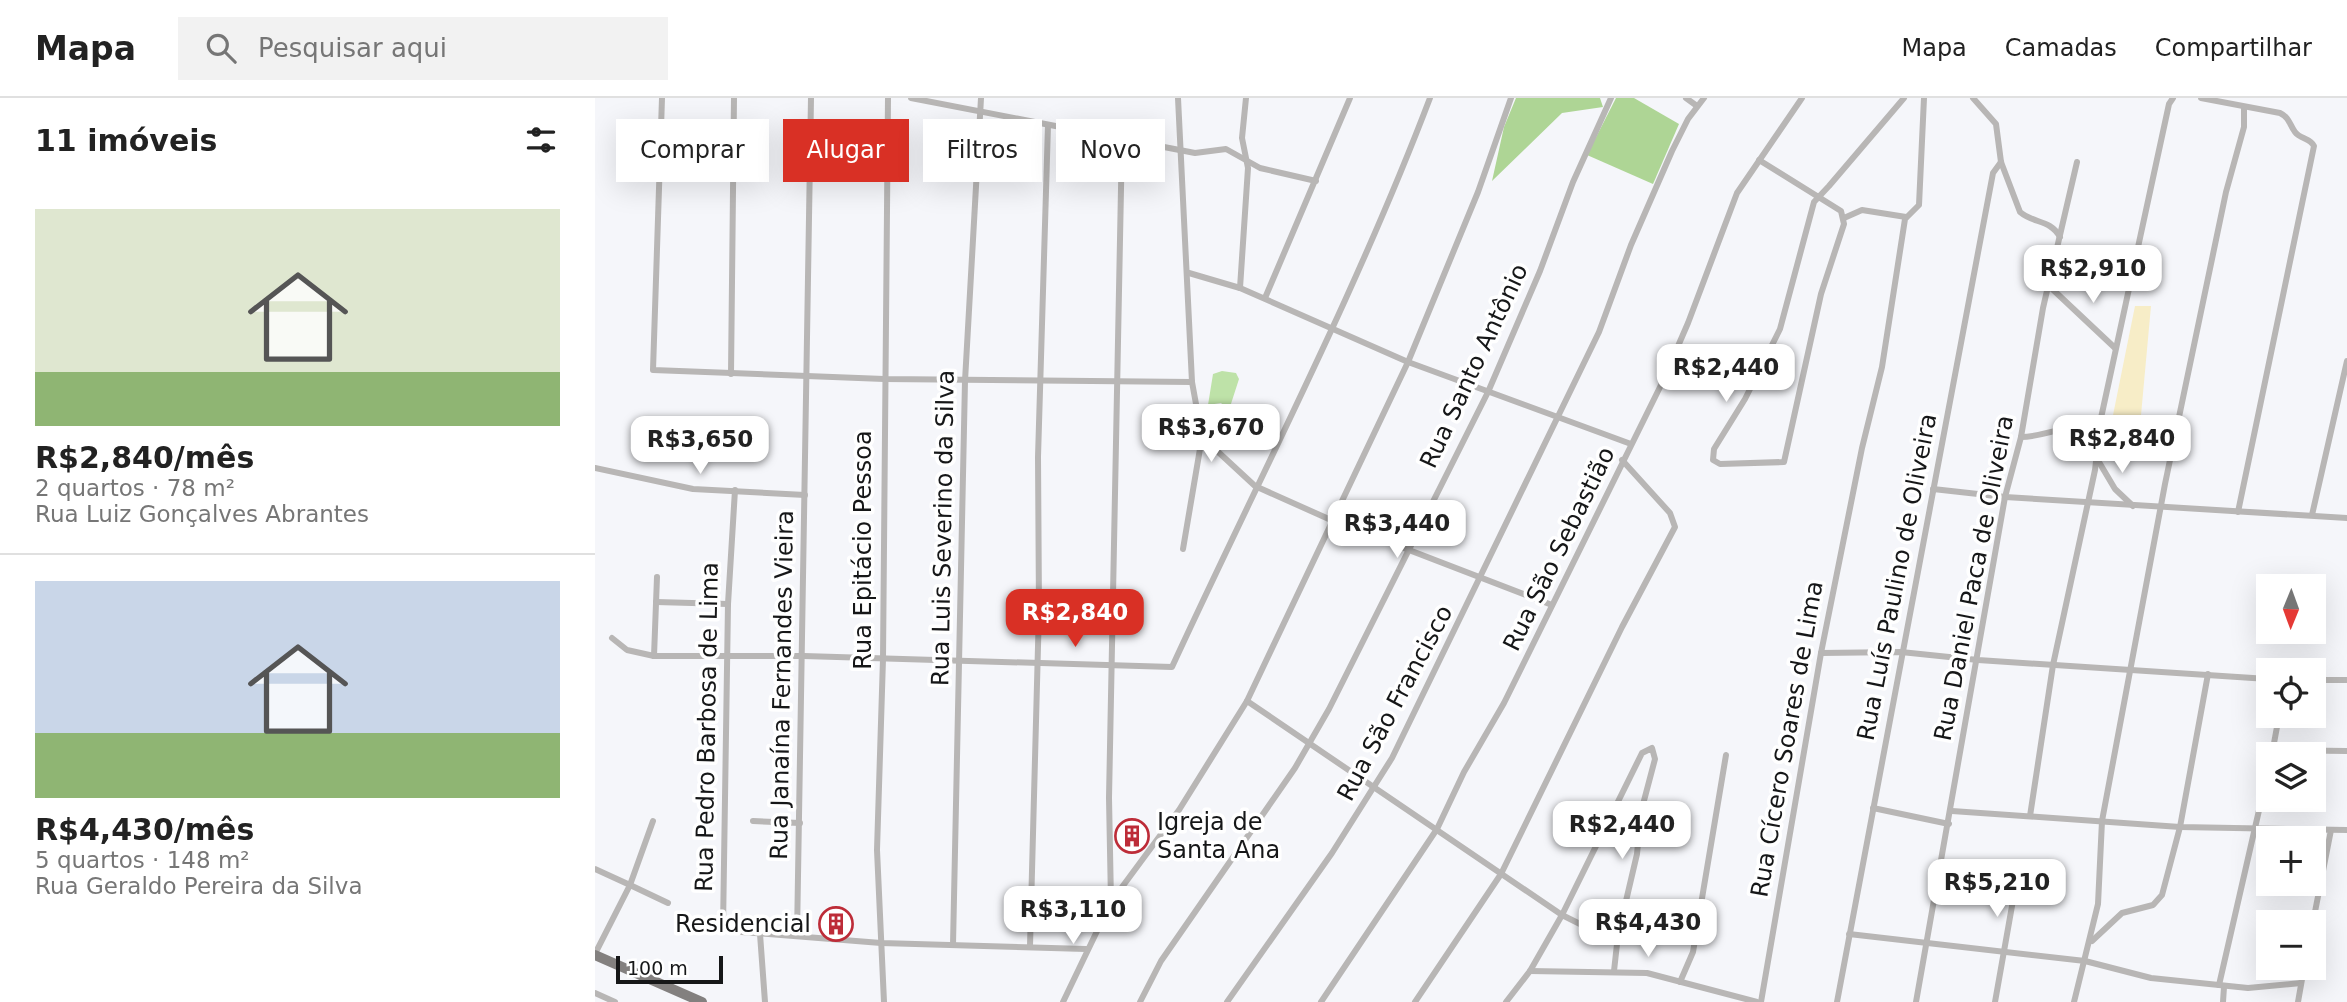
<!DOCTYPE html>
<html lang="pt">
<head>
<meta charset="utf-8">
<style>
  body { margin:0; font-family:"DejaVu Sans",sans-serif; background:#f2f2f2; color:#222; height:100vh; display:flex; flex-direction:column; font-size:26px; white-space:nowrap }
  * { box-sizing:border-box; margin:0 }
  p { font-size:23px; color:#767676 }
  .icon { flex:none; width:38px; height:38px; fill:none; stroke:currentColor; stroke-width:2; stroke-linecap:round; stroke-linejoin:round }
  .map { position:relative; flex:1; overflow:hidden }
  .sheet { display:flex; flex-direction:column; background:#fff; width:595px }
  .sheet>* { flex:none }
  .banner { position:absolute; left:21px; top:21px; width:665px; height:63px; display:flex; gap:14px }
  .needle { width:46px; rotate:181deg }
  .fabs { position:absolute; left:1661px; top:476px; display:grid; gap:14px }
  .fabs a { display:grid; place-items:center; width:70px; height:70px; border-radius:0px; background:#fff; box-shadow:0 7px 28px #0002; font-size:35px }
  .scale { position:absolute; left:21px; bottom:18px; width:107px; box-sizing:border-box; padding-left:7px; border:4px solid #161718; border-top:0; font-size:19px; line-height:24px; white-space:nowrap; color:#161718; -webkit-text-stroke:5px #fff; paint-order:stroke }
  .price { position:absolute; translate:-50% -60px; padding:0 16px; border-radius:14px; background:#fff; color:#222; font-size:23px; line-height:46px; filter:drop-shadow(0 2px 4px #0008) }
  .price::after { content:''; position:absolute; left:50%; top:42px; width:21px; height:16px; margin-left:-10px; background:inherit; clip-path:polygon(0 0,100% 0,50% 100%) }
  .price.current { background:#d93025; color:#fff }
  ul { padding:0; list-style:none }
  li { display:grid; align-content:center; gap:14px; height:371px; padding:0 35px }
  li+li { border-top:2px solid #e0e0e0 }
  li span { display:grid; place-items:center; height:217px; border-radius:0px; color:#555 }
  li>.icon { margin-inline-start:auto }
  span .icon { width:126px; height:126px; fill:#fffc; stroke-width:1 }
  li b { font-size:30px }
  h2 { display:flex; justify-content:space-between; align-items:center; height:84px; padding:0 35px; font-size:30px }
  .tag { padding:0 24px; border-radius:0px; background:#fff; box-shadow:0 7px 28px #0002; font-size:24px; line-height:63px }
  .tag.current { background:#d93025; color:#fff }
  header { display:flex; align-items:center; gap:42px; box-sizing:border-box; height:98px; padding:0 35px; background:#fff; border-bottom:2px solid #e0e0e0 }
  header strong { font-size:33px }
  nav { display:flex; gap:38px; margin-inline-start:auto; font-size:24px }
  .search { width:490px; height:63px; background:#f2f2f2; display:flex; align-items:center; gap:18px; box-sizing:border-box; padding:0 24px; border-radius:0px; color:#767676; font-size:26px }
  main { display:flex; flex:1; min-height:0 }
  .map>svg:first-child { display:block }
  .green { fill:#bee2a8 }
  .forest { fill:#aed595 }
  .sand { fill:#f7edc7 }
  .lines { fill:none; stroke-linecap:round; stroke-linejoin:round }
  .street { stroke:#b8b6b5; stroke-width:6 }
  .primary { stroke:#83807f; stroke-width:10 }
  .labels { text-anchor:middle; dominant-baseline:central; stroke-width:7; stroke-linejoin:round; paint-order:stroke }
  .street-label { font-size:24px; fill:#161718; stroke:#fff }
  .poi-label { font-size:24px; fill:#161718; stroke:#fff; text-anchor:start }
</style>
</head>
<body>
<header>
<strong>Mapa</strong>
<div class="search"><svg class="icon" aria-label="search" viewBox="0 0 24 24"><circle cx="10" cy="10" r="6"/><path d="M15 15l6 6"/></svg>Pesquisar aqui</div>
<nav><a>Mapa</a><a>Camadas</a><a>Compartilhar</a></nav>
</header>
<main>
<section class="sheet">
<h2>11 imóveis<svg class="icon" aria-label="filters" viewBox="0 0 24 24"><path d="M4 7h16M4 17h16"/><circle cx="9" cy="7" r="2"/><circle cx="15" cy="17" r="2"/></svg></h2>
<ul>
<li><span style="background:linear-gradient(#dfe7d0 75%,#8fb573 0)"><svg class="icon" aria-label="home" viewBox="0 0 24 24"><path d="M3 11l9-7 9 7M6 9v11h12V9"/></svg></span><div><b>R$2,840/mês</b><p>2 quartos · 78 m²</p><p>Rua Luiz Gonçalves Abrantes</p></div></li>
<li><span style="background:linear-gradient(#c9d6e8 70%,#8fb573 0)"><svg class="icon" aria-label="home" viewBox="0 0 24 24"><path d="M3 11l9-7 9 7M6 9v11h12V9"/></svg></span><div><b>R$4,430/mês</b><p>5 quartos · 148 m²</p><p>Rua Geraldo Pereira da Silva</p></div></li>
</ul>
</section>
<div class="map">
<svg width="1752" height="904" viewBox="0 0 1752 904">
  <rect width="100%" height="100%" fill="#f5f6fa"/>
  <!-- green -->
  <polygon class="green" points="627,273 641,275 644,281 634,312 626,305 613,307 618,276"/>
  <!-- forest -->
  <g class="forest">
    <polygon points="921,0 1005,0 1008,9 967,15 897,83 909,29"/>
    <polygon points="1021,0 1039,0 1084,26 1058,86 992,57"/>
  </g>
  <!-- sand -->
  <polygon class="sand" points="1540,208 1556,208 1544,339 1514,337"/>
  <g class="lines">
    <!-- street -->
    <g class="street">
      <polyline points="67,0 58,272 289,281 597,284"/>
      <polyline points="316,0 600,55 631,51 665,70 721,83"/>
      <polyline points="583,0 597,284 607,339 660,388 736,422 957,507"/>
      <polyline points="1091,0 1102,8"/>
      <path d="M1378,0L1401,26L1406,64L1425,114C1439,126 1455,121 1465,139"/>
      <path d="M1606,0L1685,15C1695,20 1694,26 1700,34C1705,41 1715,40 1719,48L1643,414"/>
      <polyline points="1164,62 1246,113 1249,126 1226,196 1189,364 1125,366 1118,362 1119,351 1150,301 1185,231 1219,104 1234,88 1309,0"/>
      <polyline points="1249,120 1267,112 1311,119"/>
      <polyline points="594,175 645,190 813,264 1036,346"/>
      <polyline points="1453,187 1520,250"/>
      <polyline points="645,190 653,70 647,40 651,0"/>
      <polyline points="670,200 755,0"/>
      <polyline points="136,276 139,0"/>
      <path d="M1426,339C1455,339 1475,320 1504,338"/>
      <polyline points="1501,359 1520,391 1538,408"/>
      <polyline points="0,370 98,391 210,397"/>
      <polyline points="1338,391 1410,399 1752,420"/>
      <polyline points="140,392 133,506 128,830 134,833 286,845 491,851"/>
      <polyline points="1717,417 1752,263"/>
      <polyline points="588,451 607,339"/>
      <polyline points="61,504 133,506"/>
      <path d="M17,540L32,552L59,558H209L577,569C664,380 761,195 835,0"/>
      <polyline points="1226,555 1306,554 1383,562 1673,581"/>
      <polyline points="59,558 62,479"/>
      <polyline points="1718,582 1752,582"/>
      <polyline points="652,603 967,817 993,830 1023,837"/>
      <polyline points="1678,652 1752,653"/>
      <polyline points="1677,656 1684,618"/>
      <polyline points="1278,710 1354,726"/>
      <polyline points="1357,713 1585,729 1752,732"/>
      <polyline points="1435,718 1458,567 1500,372 1506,320 1574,6 1578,0"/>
      <polyline points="158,723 205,725"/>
      <polyline points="0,771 35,787 58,723"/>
      <polyline points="516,804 514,700 527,40"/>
      <polyline points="1718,824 1736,732"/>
      <polyline points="165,836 170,904"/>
      <polyline points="1254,836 1490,863 1556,880 1624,887 1673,673"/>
      <polyline points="202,838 216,0"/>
      <polyline points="1497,843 1527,815 1558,807 1567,797 1585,729 1613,576"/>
      <polyline points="358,847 370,283 386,0"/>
      <polyline points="435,848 444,511 443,359 453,27"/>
      <polyline points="0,856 35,787 73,805"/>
      <polyline points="935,873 1052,875 1162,904"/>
      <polyline points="1085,884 1098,854 1131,657"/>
      <polyline points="1624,887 1653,890 1706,885"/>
      <polyline points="0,895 20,904"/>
      <polyline points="289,904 282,752 288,561 293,0"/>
      <polyline points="468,904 516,804 584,712 652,603 813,264 883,94 916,0"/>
      <polyline points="545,904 566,863 700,670 734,611 893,294 945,173 978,84 1016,0"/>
      <polyline points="632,904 737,755 797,660 1004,234 1036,147 1077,53 1093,21 1109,0"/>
      <polyline points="726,904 842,731 869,674 909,605 1067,285 1093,225 1142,95 1207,0"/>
      <polyline points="820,904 906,776 1027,529 1080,429 1075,415 1027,362"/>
      <polyline points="911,904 935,873 967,817 1047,655 1057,650 1060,661 1046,714 1042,756 1023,837 1019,873"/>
      <polyline points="1166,904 1226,555 1267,350 1287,269 1310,121 1324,107 1329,0"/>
      <polyline points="1242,904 1398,75 1406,64"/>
      <polyline points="1321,904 1410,399 1426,339 1448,210 1482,64"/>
      <polyline points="1400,904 1420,791"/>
      <polyline points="1479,904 1503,806 1507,723 1570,386 1631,94 1649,29 1649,9"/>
      <polyline points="1628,904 1629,889"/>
      <polyline points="1703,904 1709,870"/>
    </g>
    <!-- primary -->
    <polyline class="primary" points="0,857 107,904"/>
  </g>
  <!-- icons -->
  <defs>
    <g id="building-ring" transform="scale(1.75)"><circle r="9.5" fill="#fff" stroke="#bd2c38" stroke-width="1.5"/><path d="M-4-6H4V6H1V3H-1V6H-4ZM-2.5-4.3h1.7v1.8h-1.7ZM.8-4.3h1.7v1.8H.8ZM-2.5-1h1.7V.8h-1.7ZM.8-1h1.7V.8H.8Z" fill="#bd2c38"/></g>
  </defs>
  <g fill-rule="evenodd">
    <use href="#building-ring" x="537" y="738"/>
    <use href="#building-ring" x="241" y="826"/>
  </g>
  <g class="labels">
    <!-- street labels -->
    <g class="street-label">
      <text transform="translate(879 268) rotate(-65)">Rua Santo Antônio</text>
      <text transform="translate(348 430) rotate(-89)">Rua Luis Severino da Silva</text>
      <text transform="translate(964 451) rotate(-64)">Rua São Sebastião</text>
      <text transform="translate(268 452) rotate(-90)">Rua Epitácio Pessoa</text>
      <text transform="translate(1302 479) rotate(-79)">Rua Luís Paulino de Oliveira</text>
      <text transform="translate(1379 480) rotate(-79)">Rua Daniel Paca de Oliveira</text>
      <text transform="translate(187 587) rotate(-89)">Rua Janaína Fernandes Vieira</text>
      <text transform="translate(800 605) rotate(-62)">Rua São Francisco</text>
      <text transform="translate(112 629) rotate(-89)">Rua Pedro Barbosa de Lima</text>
      <text transform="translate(1192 641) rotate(-80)">Rua Cícero Soares de Lima</text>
    </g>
    <!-- poi labels -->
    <g class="poi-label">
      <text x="562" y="724">Igreja de<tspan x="562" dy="28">Santa Ana</tspan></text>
      <text x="216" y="826" text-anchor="end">Residencial</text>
    </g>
  </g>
</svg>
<div class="fabs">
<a><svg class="needle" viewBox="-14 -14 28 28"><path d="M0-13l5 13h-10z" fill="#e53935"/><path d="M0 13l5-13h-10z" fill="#767676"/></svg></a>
<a><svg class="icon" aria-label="locate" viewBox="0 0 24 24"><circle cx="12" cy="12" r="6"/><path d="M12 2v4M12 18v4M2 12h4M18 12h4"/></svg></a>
<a><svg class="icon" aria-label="layers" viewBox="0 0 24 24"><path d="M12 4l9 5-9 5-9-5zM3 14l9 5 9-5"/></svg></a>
<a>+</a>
<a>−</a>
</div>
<div class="scale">100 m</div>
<b class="price" style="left:1498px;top:207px">R$2,910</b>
<b class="price" style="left:1131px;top:306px">R$2,440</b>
<b class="price" style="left:616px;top:366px">R$3,670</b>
<b class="price" style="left:1527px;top:377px">R$2,840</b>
<b class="price" style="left:105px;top:378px">R$3,650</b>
<b class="price" style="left:802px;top:462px">R$3,440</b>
<b class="price current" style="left:480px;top:551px">R$2,840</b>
<b class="price" style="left:1027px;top:763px">R$2,440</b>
<b class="price" style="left:1402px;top:821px">R$5,210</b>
<b class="price" style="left:478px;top:848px">R$3,110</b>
<b class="price" style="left:1053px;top:861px">R$4,430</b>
<div class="banner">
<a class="tag">Comprar</a>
<a class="tag current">Alugar</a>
<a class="tag">Filtros</a>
<a class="tag">Novo</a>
</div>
</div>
</main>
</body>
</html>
